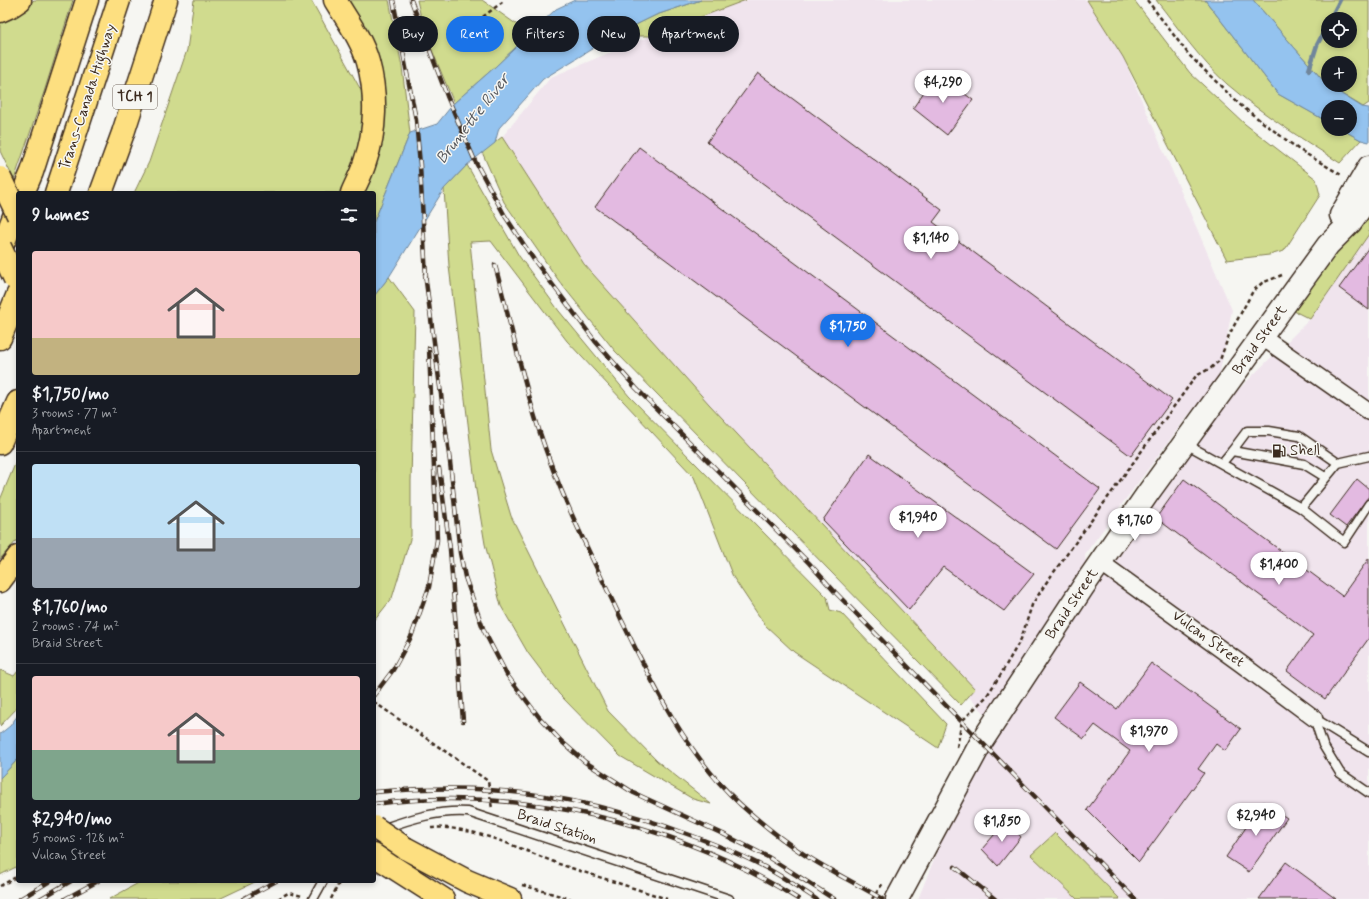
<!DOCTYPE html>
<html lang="en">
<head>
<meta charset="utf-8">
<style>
  body { margin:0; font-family:Mynerve,sans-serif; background:#242831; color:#f1f3f6; height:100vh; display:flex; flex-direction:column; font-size:15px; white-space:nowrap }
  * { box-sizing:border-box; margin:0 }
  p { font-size:13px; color:#9ea1a6 }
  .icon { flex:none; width:22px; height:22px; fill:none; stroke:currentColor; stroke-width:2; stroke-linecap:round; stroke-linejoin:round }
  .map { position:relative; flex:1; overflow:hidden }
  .panel { position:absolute; left:16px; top:191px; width:360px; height:692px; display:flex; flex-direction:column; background:#171b24; border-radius:4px; box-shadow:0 2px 6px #0003 }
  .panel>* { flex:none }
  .top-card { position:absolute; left:388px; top:16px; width:380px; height:36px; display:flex; gap:8px }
  .tools { position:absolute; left:1321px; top:12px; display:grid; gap:8px }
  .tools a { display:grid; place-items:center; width:36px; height:36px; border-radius:50%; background:#171b24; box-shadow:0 2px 6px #0003; font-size:20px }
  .price { position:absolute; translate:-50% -34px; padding:0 9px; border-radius:14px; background:#fff; color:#222; font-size:13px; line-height:26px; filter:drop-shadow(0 1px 2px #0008) }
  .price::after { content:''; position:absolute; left:50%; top:24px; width:12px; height:9px; margin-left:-6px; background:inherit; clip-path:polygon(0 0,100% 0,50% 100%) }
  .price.current { background:#1a73e8; color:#fff }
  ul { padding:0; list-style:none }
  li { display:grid; align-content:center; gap:8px; height:212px; padding:0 16px }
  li+li { border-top:1px solid #363941 }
  li span { display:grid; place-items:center; height:124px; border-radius:4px; color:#555 }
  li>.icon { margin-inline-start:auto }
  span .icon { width:72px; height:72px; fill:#fffc; stroke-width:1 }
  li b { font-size:17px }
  h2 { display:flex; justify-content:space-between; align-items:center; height:48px; padding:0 16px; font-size:17px }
  .tag { padding:0 14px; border-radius:18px; background:#171b24; box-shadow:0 2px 6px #0003; font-size:14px; line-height:36px }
  .tag.current { background:#1a73e8; color:#fff }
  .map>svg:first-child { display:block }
  .built { fill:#f0e4ed }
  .green { fill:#d0db8e; stroke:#868256; fill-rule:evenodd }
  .water { fill:#94c3ef; stroke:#70869b }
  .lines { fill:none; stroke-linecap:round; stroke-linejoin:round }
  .stream { stroke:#70869b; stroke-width:4.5 }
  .building { fill:#e3bae1; stroke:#3b2a1e }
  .lane-casing { stroke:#3b2a1e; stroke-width:11 }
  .street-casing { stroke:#3b2a1e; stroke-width:19 }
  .secondary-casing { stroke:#3b2a1e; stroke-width:25 }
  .primary-casing { stroke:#3b2a1e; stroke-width:25 }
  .highway-casing { stroke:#3b2a1e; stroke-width:25 }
  .path { stroke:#3b2a1e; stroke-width:2.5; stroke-dasharray:4 3; stroke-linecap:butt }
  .lane { stroke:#f6f6f2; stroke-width:8 }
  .street { stroke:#f6f6f2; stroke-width:16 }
  .secondary { stroke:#f6f6f2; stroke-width:22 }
  .primary { stroke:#fddf80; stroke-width:22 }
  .highway { stroke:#fddf80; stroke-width:22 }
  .rail-casing { stroke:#3b2a1e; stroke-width:4.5 }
  .rail { stroke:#f6f6f2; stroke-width:3; stroke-dasharray:9; stroke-linecap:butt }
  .primary-bridge-casing { stroke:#3b2a1e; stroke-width:25; stroke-linecap:butt }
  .primary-bridge { stroke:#fddf80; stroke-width:22 }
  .labels { text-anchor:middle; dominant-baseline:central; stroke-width:3; stroke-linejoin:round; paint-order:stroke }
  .shield { fill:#f6f6f2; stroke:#73675e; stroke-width:1 }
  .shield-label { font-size:14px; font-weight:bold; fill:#3b2a1e }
  .street-label { font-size:15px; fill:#3b2a1e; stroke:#f6f6f2 }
  .poi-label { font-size:15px; fill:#3b2a1e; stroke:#f6f6f2; text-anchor:start }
  .water-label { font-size:16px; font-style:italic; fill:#56585d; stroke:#f6f6f2 }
</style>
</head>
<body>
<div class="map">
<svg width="1369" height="899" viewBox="0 0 1369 899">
  <rect width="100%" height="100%" fill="#f6f6f2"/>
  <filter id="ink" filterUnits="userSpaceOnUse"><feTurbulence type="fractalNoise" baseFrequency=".025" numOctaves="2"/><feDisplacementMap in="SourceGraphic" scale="8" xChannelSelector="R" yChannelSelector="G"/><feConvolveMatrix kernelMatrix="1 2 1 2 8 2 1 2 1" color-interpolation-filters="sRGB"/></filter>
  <g filter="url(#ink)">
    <!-- built -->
    <polygon class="built" points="746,0 1087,0 1123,57 1232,310 1219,377 1186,418 1085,554 1088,594 1134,528 1237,391 1310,319 1369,234 1369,899 918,899 950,820 1000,729 931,658 584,264 502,137 551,77 650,36"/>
    <!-- green -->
    <g class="green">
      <polygon points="34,0 73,0 44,92 14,180 0,151 0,22 22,10"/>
      <polygon points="194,0 311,0 362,92 363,123 361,143 340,193 134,193 149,162 187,50"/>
      <polygon points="347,0 389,0 402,67 410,133 374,222 374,193 364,193 369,184 383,142 385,106 384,84"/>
      <polygon points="417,0 482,0 530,34 495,67 454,103 424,31"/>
      <polygon points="701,0 746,0 650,36 613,36 656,15"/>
      <polygon points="1087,0 1134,0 1190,73 1245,124 1316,179 1320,195 1284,251 1269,255 1227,260 1123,57"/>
      <path d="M1156,0H1205L1278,94L1328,122V129H1341L1361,140L1340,163C1301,138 1262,114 1227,84C1200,60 1179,29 1156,0Z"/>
      <path d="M1253,0H1369V103L1363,107L1327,85ZM1328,19H1350V41H1328ZM1328,63H1350V85H1328Z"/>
      <polygon points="502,137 584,264 709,404 975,689 961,705 615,351 559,281 504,202 482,152"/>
      <polygon points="467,165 519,256 559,311 629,396 827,597 830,610 841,613 946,724 938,748 794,652 765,625 733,577 694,477 567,341 491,241 470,242 491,450 511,516 608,711 657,761 711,804 693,799 620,756 559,694 528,653 501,606 485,544 476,490 449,266 444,189"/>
      <polygon points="1369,207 1369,234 1310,319 1294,311"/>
      <polygon points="389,277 415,312 411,481 411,536 392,598 374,621 374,296"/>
      <polygon points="18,457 18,539 0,559 0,500"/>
      <polygon points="0,670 14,676 18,671 18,707 0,726"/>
      <polygon points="18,759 18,866 0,875 0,778"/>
      <polygon points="1055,833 1120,899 1077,899 1031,855"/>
      <polygon points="142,881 257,881 219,899 109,899"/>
    </g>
    <!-- water -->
    <g class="water">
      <polygon points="575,0 701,0 656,15 613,36 543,79 499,128 495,143 467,165 444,189 389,277 374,296 374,222 410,133 437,124 454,103 495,67 556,9"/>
      <polygon points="1205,0 1253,0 1327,85 1362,107 1369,108 1369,142 1361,140 1341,129 1350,129 1350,107 1328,107 1328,122 1278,94"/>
      <polygon points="18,715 18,759 0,778 0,734 10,726"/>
    </g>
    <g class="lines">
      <!-- stream -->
      <g class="stream">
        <polyline points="1330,19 1340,0"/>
        <polyline points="1309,70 1317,45 1328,24"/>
      </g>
    </g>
    <!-- building -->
    <g class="building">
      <polygon points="758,73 942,210 933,222 1172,400 1131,456 707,142"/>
      <polygon points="937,73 973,100 947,135 913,108"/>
      <polygon points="639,147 1100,489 1056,549 595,207"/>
      <polygon points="1369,247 1369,310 1339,288"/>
      <polygon points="869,454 1034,574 1004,611 943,567 909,610 823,520"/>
      <polygon points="1184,479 1342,596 1369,558 1369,638 1325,699 1287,671 1313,635 1156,518"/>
      <polygon points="1357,479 1369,489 1369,496 1346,527 1330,515"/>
      <polygon points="1151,663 1241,729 1225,751 1216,744 1198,769 1204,773 1139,862 1087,810 1130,751 1095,725 1084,739 1054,717 1080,682 1117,709"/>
      <polygon points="1263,802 1287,818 1249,872 1226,857"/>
      <polygon points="1007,820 1021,837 998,866 982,849"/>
      <polygon points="1286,862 1336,899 1259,899"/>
    </g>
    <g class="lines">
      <!-- lane casing -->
      <g class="lane-casing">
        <g id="lane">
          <polyline points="1186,442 1195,449 1301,508 1338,463 1369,456"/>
          <polyline points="1232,451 1247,431 1269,431 1299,436 1338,463"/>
          <polyline points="1222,463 1232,451 1304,464 1325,477"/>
          <polyline points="1301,508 1344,542 1369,504"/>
          <polyline points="1314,718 1323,745 1340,773 1369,793"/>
          <polyline points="1314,718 1369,752"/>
          <path d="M382,829C410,819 438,810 468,812L729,899"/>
          <polyline points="313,899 323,881"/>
        </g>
      </g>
      <!-- street casing -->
      <g class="street-casing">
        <g id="street">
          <polyline points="1262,337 1369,412"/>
          <polyline points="1100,562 1240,663 1314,718"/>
        </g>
      </g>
      <!-- secondary casing -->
      <g class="secondary-casing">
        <g id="secondary">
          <polyline points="1341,215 1369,167"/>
          <polyline points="897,899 982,741 1083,587 1148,493 1328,245 1350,223 1369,197"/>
        </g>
      </g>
      <!-- primary casing -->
      <g class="primary-casing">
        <g id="primary">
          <polyline points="405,848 467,881 510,899"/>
          <polyline points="374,855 443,899"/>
        </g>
      </g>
      <!-- highway casing -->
      <g class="highway-casing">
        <g id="highway">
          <path d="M335,0C347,20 362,40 368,62C377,94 376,131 365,162C362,173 356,183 352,193"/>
          <polyline points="0,11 11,6 20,0"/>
          <polyline points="23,193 32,172 87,0"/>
          <polyline points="56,193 119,0"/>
          <polyline points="101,193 123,133 166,0"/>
          <polyline points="0,252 18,206"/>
          <polyline points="0,338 18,294"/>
          <polyline points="0,443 18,402"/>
          <polyline points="0,581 18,557"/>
        </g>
      </g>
      <!-- path -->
      <g class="path">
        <polyline points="1147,0 1189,55 1239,104 1298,149 1343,176"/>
        <polyline points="455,38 505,0"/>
        <polyline points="374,702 488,781 492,809"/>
        <polyline points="957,747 962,721 986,697 1001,674 1021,639 1032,605 1046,583 1196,376 1211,368 1220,360 1229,335 1253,291 1262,283 1282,275"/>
        <path d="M431,828C469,824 523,850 559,864C595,876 631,887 667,899"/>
        <polyline points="522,885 571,899"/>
        <polyline points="0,886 18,876"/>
        <polyline points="278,899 288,893 303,896"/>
        <polyline points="331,899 340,881"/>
        <polyline points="872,899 883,883"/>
      </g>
      <!-- lane -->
      <use href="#lane" class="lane"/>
      <!-- street -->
      <use href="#street" class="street"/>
      <!-- secondary -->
      <use href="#secondary" class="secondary"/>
      <!-- primary -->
      <use href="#primary" class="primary"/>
      <!-- highway -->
      <use href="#highway" class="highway"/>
      <!-- rail casing -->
      <g class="rail-casing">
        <g id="rail">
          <polyline points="393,0 416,120 420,165 426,278"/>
          <polyline points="411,0 447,96 475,161 505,216 534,260 595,341 636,388 809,563 835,592 1135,899"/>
          <path d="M495,265C510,321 522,378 540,433C561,498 593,559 622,621C654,687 686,754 741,805C761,823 782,840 805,855C830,871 857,884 882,899"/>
          <polyline points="425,274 450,462 460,553 465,577 484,631 507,675 539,717 561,741 585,762 634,793 723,834 768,857 834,899"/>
          <polyline points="439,468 450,549 463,721"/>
          <polyline points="374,695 393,670 411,637 429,587 437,540 429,348"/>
          <path d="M374,792C412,789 451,787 489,790C558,794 626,811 690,835C717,845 745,856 770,870C786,879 801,889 816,899"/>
          <path d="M374,804C517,785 676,822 798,899"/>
          <polyline points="955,867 995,899"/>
          <polyline points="20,899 50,881"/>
          <polyline points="40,899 71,881"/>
          <polyline points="65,899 98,881"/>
          <polyline points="243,899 276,881"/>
        </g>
      </g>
      <!-- rail -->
      <use href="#rail" class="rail"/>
      <!-- primary-bridge casing -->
      <g class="primary-bridge-casing">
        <g id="primary-bridge">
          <polyline points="0,178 18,215"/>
          <polyline points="0,247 15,279"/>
          <polyline points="374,827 405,848"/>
        </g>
      </g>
      <!-- primary-bridge -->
      <use href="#primary-bridge" class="primary-bridge"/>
    </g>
  </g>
  <!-- icons -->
  <defs>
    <g id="fuel-bare" transform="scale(1.08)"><path d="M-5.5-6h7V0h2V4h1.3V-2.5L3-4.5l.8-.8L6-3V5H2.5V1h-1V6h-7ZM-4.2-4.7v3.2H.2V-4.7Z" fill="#3b2a1e" stroke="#f6f6f2" stroke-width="2.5" paint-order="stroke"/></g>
  </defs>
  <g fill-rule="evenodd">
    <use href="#fuel-bare" x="1279" y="451"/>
  </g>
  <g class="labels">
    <!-- shield labels -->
    <rect class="shield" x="113" y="85" width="44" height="24" rx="3"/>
    <g class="shield-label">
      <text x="135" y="97">TCH 1</text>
    </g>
    <!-- street labels -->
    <g class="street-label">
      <text transform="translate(88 97) rotate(-72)">Trans-Canada Highway</text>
      <text transform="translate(1260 340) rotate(-54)">Braid Street</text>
      <text transform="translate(1072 604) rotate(-56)">Braid Street</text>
      <text transform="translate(1208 639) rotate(36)">Vulcan Street</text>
      <text transform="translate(557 827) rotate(18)">Braid Station</text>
    </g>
    <!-- poi labels -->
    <g class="poi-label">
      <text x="1290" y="451">Shell</text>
    </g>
    <!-- water labels -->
    <g class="water-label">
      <text transform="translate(473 119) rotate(-52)">Brunette River</text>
    </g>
  </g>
</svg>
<div class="tools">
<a><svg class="icon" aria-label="locate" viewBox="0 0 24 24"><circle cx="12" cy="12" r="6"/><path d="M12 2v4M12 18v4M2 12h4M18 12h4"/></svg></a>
<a>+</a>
<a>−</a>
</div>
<b class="price" style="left:943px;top:104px">$4,290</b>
<b class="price" style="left:931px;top:260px">$1,140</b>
<b class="price current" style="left:848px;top:348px">$1,750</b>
<b class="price" style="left:918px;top:539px">$1,940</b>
<b class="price" style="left:1135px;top:542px">$1,760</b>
<b class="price" style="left:1279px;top:586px">$1,400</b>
<b class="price" style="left:1149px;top:753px">$1,970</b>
<b class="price" style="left:1256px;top:837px">$2,940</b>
<b class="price" style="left:1002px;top:843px">$1,850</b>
<div class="top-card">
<a class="tag">Buy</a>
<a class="tag current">Rent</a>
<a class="tag">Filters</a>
<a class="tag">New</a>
<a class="tag">Apartment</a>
</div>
<section class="panel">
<h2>9 homes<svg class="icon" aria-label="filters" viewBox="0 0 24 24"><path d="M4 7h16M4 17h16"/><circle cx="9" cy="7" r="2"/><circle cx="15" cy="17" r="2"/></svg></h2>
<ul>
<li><span style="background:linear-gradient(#f6c9c9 70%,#c2b280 0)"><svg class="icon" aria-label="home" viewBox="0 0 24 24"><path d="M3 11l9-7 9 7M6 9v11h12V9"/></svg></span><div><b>$1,750/mo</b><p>3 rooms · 77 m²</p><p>Apartment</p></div></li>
<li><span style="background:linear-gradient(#bfe0f5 60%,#9aa5b1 0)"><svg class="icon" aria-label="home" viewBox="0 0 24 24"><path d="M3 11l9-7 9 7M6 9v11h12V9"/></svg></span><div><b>$1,760/mo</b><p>2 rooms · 74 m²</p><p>Braid Street</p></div></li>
<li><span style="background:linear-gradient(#f6c9c9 60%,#7fa58c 0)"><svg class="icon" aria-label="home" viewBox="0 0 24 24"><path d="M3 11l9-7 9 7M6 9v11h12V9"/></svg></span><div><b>$2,940/mo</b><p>5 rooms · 128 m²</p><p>Vulcan Street</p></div></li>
</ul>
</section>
</div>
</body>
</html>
